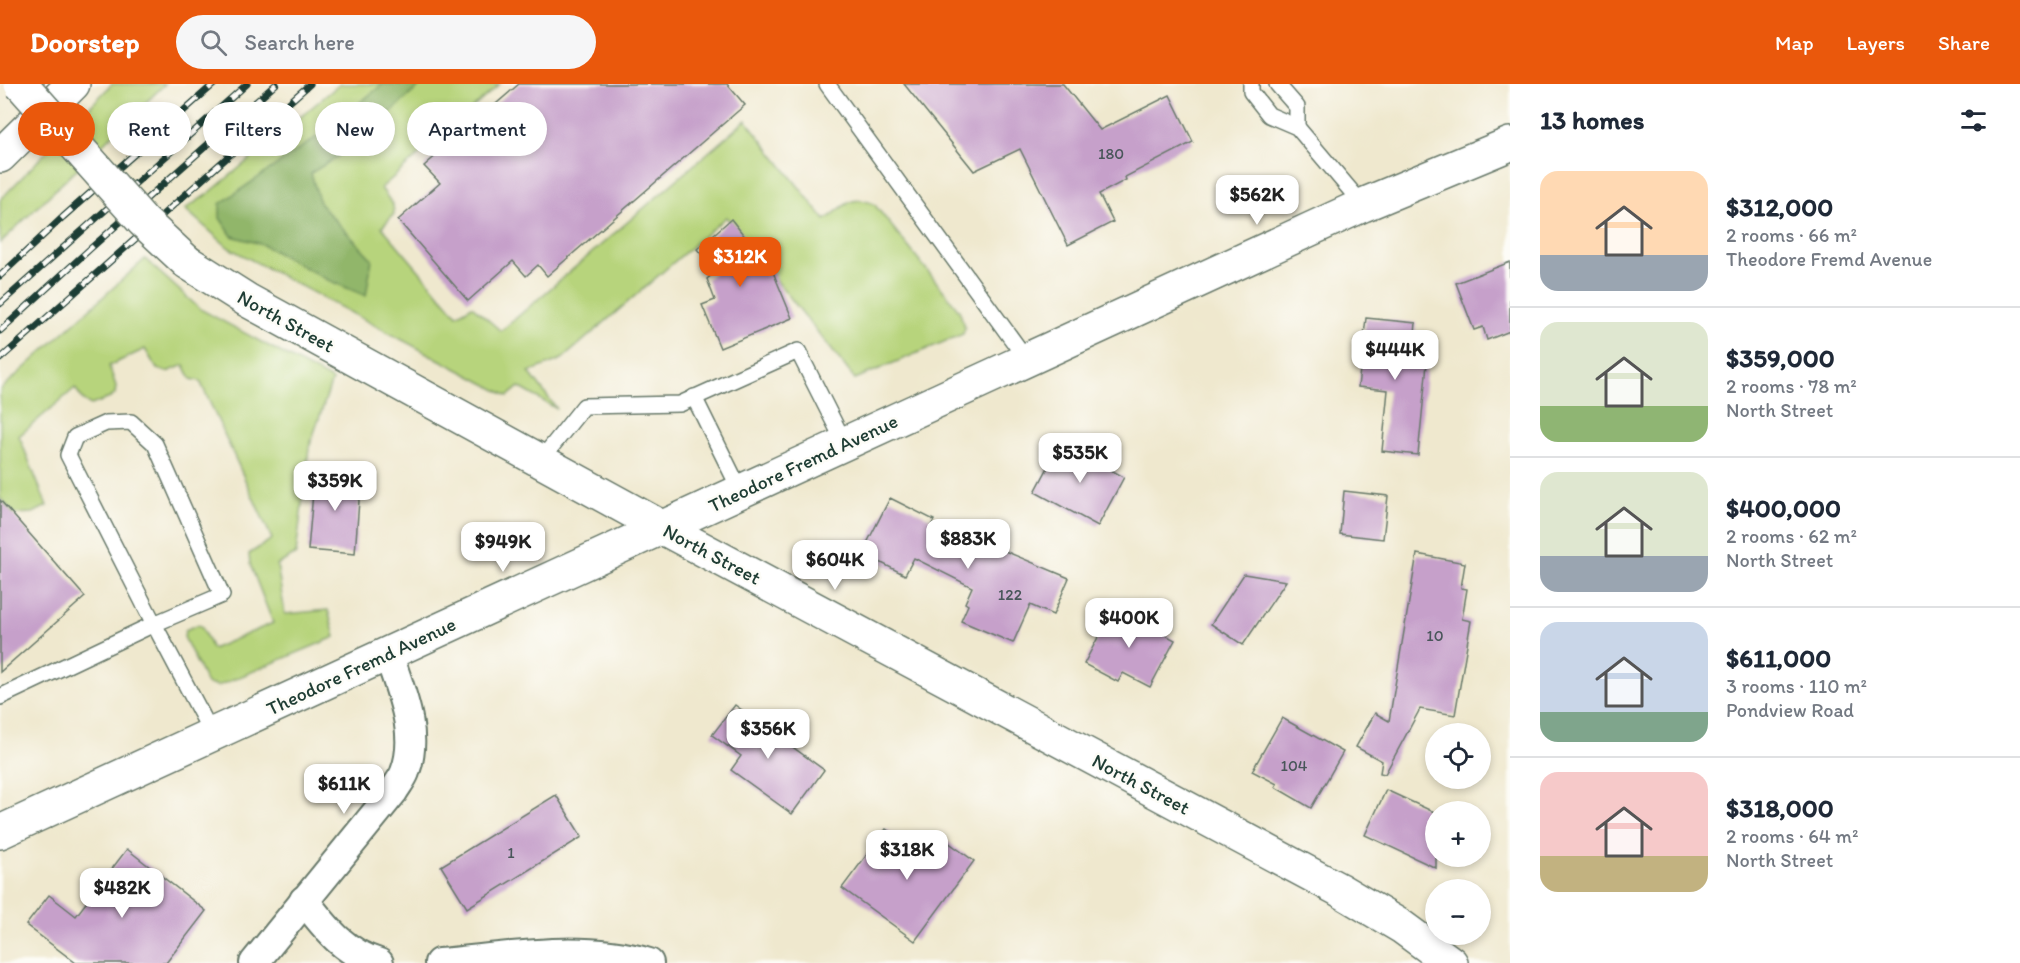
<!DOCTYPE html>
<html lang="en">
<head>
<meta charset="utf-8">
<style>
  body { margin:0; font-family:Itim,sans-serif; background:#f6f6f7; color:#1f2937; height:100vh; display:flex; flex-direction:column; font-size:22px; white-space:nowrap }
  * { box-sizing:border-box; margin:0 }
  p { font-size:20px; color:#747a83 }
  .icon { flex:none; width:33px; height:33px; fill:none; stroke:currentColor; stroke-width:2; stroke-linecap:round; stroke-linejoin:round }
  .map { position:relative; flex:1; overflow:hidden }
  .panel { display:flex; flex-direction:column; background:#fff; width:510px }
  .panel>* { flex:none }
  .hud { position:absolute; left:18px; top:18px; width:570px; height:54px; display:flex; gap:12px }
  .buttons { position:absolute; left:1425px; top:639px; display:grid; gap:12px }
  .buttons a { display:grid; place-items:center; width:66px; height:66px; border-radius:50%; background:#fff; box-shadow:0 3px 9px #0003; font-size:30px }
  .price { position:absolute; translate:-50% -51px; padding:0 14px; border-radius:12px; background:#fff; color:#222; font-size:20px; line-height:39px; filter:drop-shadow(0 2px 3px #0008) }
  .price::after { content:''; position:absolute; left:50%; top:36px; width:18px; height:14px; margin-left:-9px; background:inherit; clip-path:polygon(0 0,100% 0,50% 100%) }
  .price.current { background:#ea580c; color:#fff }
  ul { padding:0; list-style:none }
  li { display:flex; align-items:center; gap:18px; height:150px; padding:0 30px }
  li+li { border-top:2px solid #e0e1e3 }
  li span { display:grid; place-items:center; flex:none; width:168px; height:120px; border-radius:18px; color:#555 }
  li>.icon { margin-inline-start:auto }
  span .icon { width:72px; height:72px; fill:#fffc; stroke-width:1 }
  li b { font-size:26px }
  h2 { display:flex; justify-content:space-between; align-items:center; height:72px; padding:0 30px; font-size:26px }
  .pill { padding:0 21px; border-radius:27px; background:#fff; box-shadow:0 3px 9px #0003; font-size:21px; line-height:54px }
  .pill.current { background:#ea580c; color:#fff }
  header { display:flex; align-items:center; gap:36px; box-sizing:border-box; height:84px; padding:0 30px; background:#ea580c; color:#fff }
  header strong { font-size:28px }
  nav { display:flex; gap:33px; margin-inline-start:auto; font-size:21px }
  .search { width:420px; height:54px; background:#f6f6f7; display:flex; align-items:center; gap:15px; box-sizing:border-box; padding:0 21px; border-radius:33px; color:#747a83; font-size:22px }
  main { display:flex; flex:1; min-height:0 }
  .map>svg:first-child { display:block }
  .green { fill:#b7d47b; stroke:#6b8858; stroke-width:1.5 }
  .forest { fill:#91b66b; stroke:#587a50; stroke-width:1.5 }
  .building { fill:#c6a0ca }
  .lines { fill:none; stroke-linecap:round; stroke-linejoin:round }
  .service-casing { stroke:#68796a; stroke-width:18 }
  .minor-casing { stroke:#68796a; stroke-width:32 }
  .tertiary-casing { stroke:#68796a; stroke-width:36 }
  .motorway-casing { stroke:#68796a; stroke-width:36 }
  .service { stroke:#fff; stroke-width:15 }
  .minor { stroke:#fff; stroke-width:28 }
  .tertiary { stroke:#fff; stroke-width:33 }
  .motorway { stroke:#fff; stroke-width:33 }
  .rail-casing { stroke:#1f3d34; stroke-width:7 }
  .rail { stroke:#fdfcf7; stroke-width:4.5; stroke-dasharray:14; stroke-linecap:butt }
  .tertiary-bridge-casing { stroke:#68796a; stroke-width:36; stroke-linecap:butt }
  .tertiary-bridge { stroke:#fff; stroke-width:33 }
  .labels { text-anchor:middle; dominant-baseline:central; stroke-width:5; stroke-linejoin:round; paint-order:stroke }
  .number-label { font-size:16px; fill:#49565a }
  .street-label { font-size:20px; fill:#1f3d34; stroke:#fdfcf7 }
</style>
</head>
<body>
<header>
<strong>Doorstep</strong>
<div class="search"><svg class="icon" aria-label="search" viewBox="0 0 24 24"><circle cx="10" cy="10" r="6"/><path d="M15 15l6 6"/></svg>Search here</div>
<nav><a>Map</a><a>Layers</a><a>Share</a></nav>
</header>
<main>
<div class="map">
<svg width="1510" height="879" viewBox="0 0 1510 879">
  <rect width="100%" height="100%" fill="#fdfcf7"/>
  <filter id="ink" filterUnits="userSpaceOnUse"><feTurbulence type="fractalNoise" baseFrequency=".0167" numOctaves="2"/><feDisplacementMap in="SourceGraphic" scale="12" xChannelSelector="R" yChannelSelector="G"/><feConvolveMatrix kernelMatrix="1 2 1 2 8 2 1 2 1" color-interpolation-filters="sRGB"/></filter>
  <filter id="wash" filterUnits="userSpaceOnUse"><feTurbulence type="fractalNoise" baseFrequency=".008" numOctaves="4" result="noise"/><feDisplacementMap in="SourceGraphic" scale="24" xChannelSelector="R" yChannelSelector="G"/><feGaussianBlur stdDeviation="1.35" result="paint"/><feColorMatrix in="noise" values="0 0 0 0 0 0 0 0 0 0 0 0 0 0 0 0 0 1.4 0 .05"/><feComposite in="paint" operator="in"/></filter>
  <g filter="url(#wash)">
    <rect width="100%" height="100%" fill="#efe8ce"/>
    <!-- green -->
    <g class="green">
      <polygon points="112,0 165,0 0,159 0,116"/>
      <path d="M340,0H500L381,104L393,121L394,130L382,143L457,231L472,222L501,247L746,36L825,136C844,124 850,109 874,120L959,226L965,244L963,250L855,295L726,133L562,275L529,288L557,325L519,303L508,312L229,164L185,125L208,110Z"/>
      <polygon points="145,175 200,225 332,296 309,364 296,470 277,481 285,530 328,526 335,553 218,602 207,600 184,553 185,546 197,541 201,542 212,565 273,539 250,480 249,470 272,455 200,297 191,295 184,281 167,288 157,285 145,265 109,282 116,302 115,310 110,314 91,321 84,317 75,304 19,352 47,422 33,429 14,430 0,414 0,306"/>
    </g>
    <!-- forest -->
    <polygon class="forest" points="383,0 422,0 350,65 311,89 320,120 372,175 366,212 328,196 261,160 232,152 220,134 220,120 318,52"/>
    <g id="blocks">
      <!-- building -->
      <g class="building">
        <polygon points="519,0 727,0 745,21 547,192 538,181 526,192 513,177 468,217 398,136 440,99 424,82"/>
        <polygon points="904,0 1063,0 1100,46 1170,11 1193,58 1125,93 1126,96 1099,110 1113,138 1068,161 1020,65 974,87"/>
        <polygon points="731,135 773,188 792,234 720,264 702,221 715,216 707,195 716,187 697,165"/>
        <polygon points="1510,178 1510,247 1487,256 1483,243 1474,246 1456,199"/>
        <polygon points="1366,234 1416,239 1412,279 1427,280 1418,371 1382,367 1388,306 1358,303"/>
        <polygon points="1061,359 1124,393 1098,442 1035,408"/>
        <polygon points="315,386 361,390 355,470 308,466"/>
        <polygon points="1344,407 1388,412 1383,455 1340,450"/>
        <polygon points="890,414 934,436 931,442 989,470 993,462 1069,494 1053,531 1030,521 1013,559 961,537 968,521 965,519 972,503 914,474 905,491 862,469"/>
        <polygon points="0,416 85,513 0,588"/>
        <polygon points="1417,470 1465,479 1461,504 1467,505 1462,535 1471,537 1455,631 1420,625 1385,690 1380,689 1382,677 1356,663 1375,629 1389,637"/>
        <polygon points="1244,490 1286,497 1243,561 1211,540"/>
        <polygon points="1114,523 1175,556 1150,603 1123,589 1118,598 1084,580"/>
        <polygon points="735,621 824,686 792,730 731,686 741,672 712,651"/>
        <polygon points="1282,634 1343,668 1311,724 1275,703 1277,700 1252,687"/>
        <polygon points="1386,706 1436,729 1436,784 1365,751"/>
        <polygon points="556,711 582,753 467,824 441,782"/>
        <polygon points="886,745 926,773 941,753 974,777 915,857 842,804"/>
        <polygon points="127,765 206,827 166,879 76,879 26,841 49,811 76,832"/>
      </g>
    </g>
  </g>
  <g filter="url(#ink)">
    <use href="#blocks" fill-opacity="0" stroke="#68796a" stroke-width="1.5"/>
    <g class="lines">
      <!-- service casing -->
      <g class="service-casing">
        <g id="service">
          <polyline points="827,0 1027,276"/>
          <polyline points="1251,0 1251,8 1269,31 1297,43 1363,121"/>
          <polyline points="1277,0 1297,23 1297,43"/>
          <polyline points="694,313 741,408"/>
          <polygon points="131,338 155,360 222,511 154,540 68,371 75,353 106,339"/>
          <polyline points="540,377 584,322 680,320 798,267 845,360"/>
          <polyline points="0,613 154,540 212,650"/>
        </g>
      </g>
      <!-- minor casing -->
      <g class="minor-casing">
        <g id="minor">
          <path d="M304,816C326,844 343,868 379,879"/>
          <path d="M254,879L393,708C397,701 403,694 405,688C420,649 400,606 388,569"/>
          <path d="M439,879C509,873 582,859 649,879"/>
        </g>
      </g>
      <!-- tertiary casing -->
      <g class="tertiary-casing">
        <g id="tertiary">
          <polyline points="187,178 247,216 663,444 1338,805 1402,843 1451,879"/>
          <polyline points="0,748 1363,121 1510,60"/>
        </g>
      </g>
      <!-- motorway casing -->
      <g class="motorway-casing">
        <polyline id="motorway" points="0,72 73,0"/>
      </g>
      <!-- service -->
      <use href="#service" class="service"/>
      <!-- minor -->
      <use href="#minor" class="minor"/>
      <!-- tertiary -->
      <use href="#tertiary" class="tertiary"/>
      <!-- motorway -->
      <use href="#motorway" class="motorway"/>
      <!-- rail casing -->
      <g class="rail-casing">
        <g id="rail">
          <polyline points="0,192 63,133 214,0"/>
          <polyline points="0,220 247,0"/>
          <polyline points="0,247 91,164 276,0"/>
          <polyline points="0,275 310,0"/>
        </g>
      </g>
      <!-- rail -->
      <use href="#rail" class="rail"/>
      <!-- tertiary-bridge casing -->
      <g class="tertiary-bridge-casing">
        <polyline id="tertiary-bridge" points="21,0 143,137 187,178"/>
      </g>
      <!-- tertiary-bridge -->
      <use href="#tertiary-bridge" class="tertiary-bridge"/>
    </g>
  </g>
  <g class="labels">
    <!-- number labels -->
    <g class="number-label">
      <text x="1111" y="69">180</text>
      <text x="1010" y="510">122</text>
      <text x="1435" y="551">10</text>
      <text x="1294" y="681">104</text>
      <text x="511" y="768">1</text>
    </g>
    <!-- street labels -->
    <g class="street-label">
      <text transform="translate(286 237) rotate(29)">North Street</text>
      <text transform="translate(803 379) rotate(-25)">Theodore Fremd Avenue</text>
      <text transform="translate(712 470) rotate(28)">North Street</text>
      <text transform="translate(361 582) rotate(-25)">Theodore Fremd Avenue</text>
      <text transform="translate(1141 700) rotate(28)">North Street</text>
    </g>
  </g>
</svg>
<div class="buttons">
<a><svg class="icon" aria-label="locate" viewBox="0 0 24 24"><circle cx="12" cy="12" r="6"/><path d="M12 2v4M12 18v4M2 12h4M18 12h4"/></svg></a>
<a>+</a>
<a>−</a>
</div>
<b class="price" style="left:1257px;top:142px">$562K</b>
<b class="price current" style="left:740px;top:204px">$312K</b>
<b class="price" style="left:1395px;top:297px">$444K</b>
<b class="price" style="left:1080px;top:400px">$535K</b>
<b class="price" style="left:335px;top:428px">$359K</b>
<b class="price" style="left:968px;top:486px">$883K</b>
<b class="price" style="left:503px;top:489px">$949K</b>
<b class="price" style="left:835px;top:507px">$604K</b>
<b class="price" style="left:1129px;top:565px">$400K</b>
<b class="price" style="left:768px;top:676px">$356K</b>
<b class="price" style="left:344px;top:731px">$611K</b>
<b class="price" style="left:907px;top:797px">$318K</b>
<b class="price" style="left:122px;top:835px">$482K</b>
<div class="hud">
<a class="pill current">Buy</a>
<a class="pill">Rent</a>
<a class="pill">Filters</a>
<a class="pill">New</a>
<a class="pill">Apartment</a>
</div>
</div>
<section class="panel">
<h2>13 homes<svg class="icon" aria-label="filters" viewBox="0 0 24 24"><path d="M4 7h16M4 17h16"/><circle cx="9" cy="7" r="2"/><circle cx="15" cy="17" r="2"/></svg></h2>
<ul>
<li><span style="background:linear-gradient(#ffd9b3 70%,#9aa5b1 0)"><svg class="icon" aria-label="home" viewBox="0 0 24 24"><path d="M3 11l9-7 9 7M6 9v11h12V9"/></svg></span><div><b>$312,000</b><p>2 rooms · 66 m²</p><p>Theodore Fremd Avenue</p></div></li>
<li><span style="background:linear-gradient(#dfe7d0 70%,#8fb573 0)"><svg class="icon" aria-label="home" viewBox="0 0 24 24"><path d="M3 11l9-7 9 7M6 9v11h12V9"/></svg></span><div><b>$359,000</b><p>2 rooms · 78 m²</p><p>North Street</p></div></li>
<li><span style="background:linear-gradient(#dfe7d0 70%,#9aa5b1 0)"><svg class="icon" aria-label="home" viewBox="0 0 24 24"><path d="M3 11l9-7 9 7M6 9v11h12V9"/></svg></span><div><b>$400,000</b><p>2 rooms · 62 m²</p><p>North Street</p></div></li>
<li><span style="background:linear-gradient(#c9d6e8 75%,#7fa58c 0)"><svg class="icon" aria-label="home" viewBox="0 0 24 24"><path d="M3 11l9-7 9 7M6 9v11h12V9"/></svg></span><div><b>$611,000</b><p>3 rooms · 110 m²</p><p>Pondview Road</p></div></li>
<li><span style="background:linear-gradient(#f6c9c9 70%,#c2b280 0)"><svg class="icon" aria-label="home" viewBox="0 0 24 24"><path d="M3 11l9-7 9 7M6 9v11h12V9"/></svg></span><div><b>$318,000</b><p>2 rooms · 64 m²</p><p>North Street</p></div></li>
</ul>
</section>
</main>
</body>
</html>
